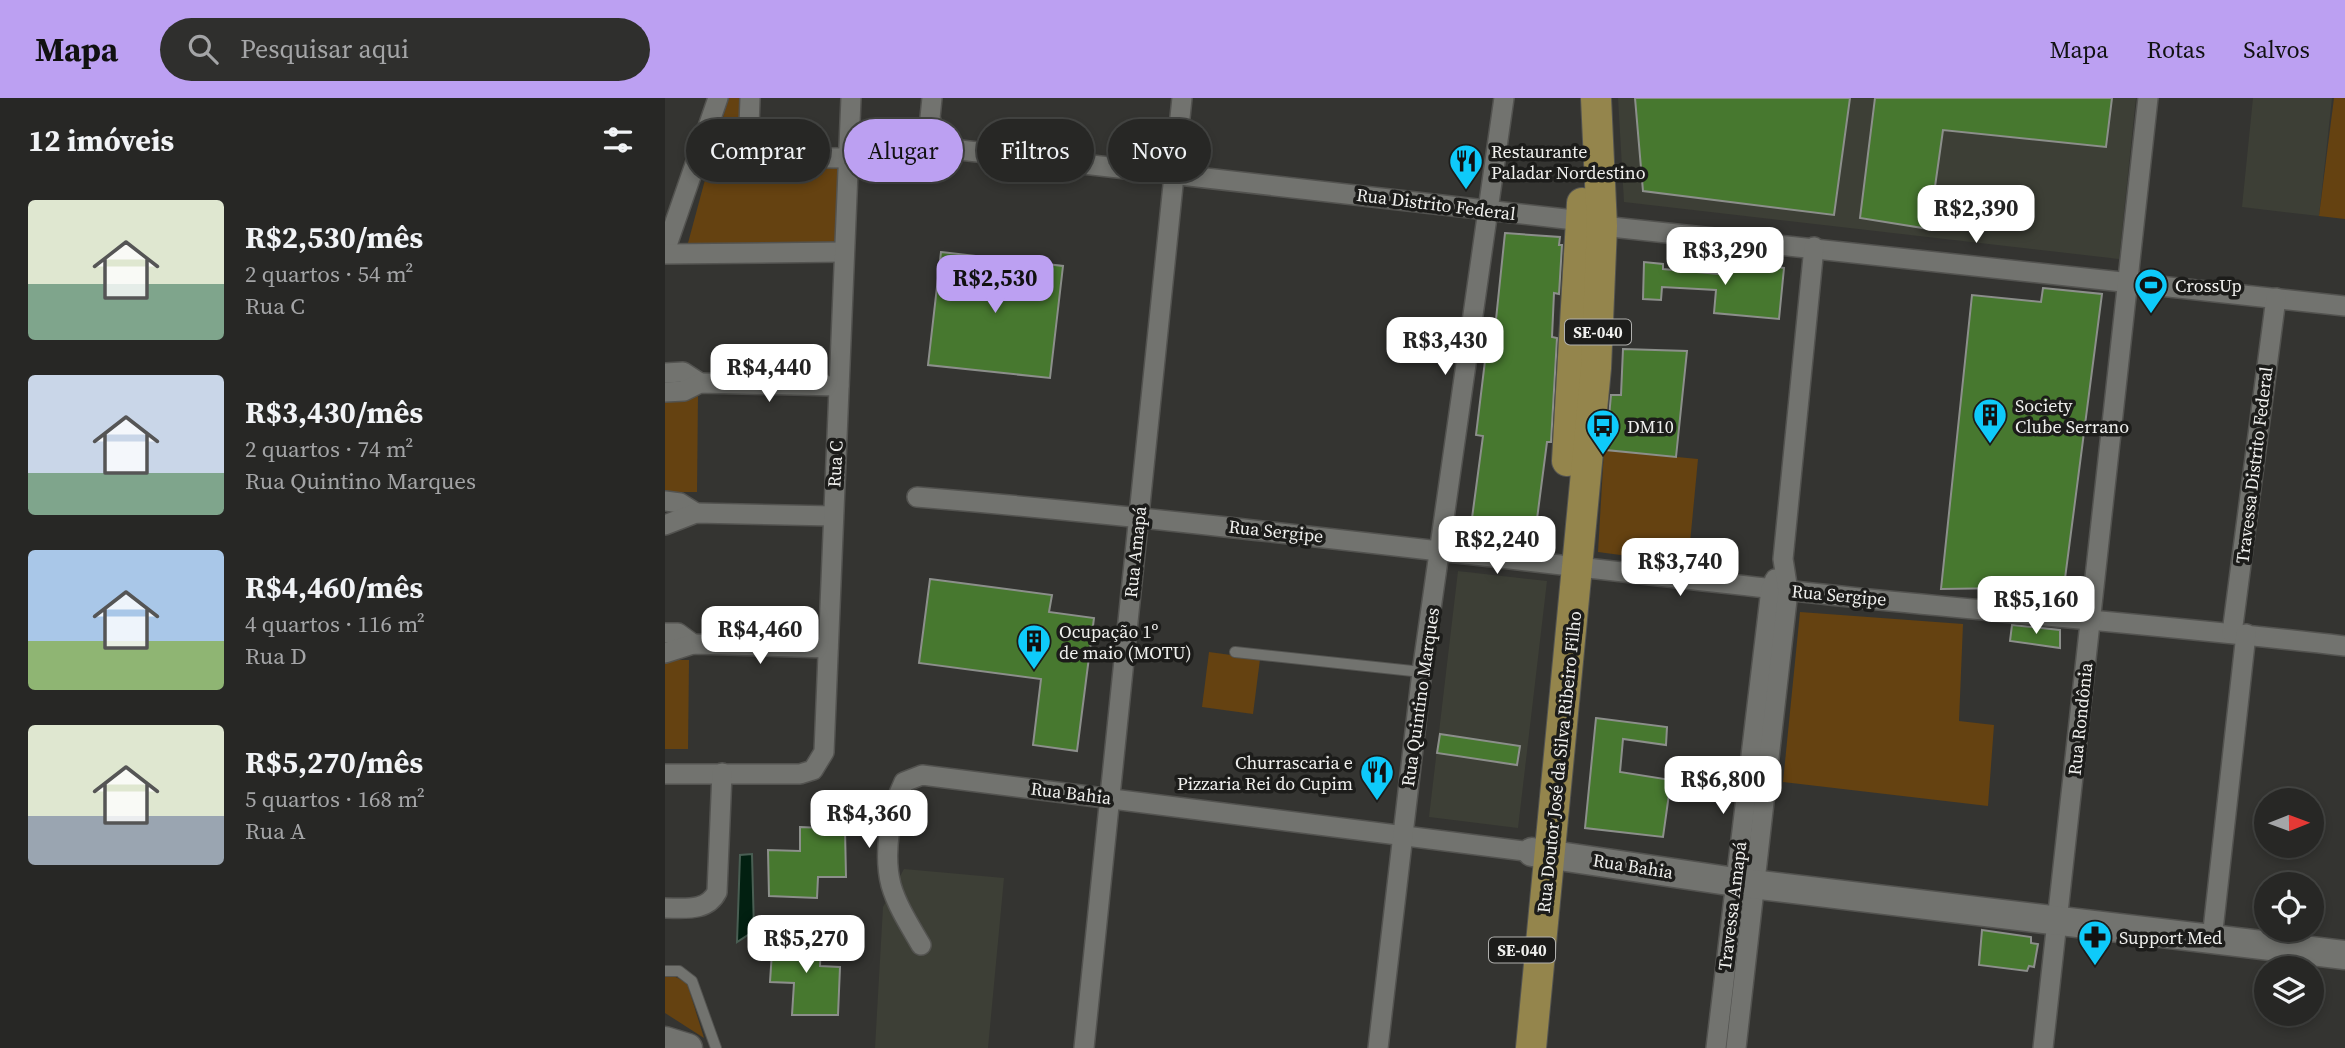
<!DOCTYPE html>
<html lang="pt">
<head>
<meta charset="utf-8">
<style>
  body { margin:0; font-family:"Source Serif 4",serif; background:#2f2f2d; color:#f1f3f6; height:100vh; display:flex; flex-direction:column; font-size:26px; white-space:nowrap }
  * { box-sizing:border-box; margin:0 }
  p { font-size:23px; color:#a4a5a7 }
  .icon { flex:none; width:38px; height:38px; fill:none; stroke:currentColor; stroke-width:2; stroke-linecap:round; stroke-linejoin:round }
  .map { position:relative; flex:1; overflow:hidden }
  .side { display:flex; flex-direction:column; background:#272725; width:665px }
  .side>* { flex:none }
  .top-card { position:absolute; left:21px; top:21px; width:665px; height:63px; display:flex; gap:14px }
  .needle { width:46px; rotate:89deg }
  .buttons { position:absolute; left:1589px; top:690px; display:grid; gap:14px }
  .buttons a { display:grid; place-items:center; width:70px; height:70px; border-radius:50%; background:#272725; box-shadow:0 4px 10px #0003,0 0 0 2px #434442; font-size:35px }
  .price { position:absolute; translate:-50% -60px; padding:0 16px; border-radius:14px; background:#fff; color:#222; font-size:23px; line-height:46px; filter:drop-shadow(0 2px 4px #0008) }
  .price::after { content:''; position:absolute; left:50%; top:42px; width:21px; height:16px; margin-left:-10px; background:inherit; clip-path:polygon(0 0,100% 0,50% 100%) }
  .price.current { background:#bca0f2; color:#111 }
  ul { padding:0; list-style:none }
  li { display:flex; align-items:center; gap:21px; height:175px; padding:0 28px }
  li span { display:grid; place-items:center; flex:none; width:196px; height:140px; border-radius:7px; color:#555 }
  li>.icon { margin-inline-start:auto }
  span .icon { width:84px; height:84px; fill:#fffc; stroke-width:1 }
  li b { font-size:30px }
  h2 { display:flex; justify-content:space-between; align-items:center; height:84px; padding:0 28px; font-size:30px }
  .pill { padding:0 24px; border-radius:32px; background:#272725; box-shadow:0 4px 10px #0003,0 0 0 2px #434442; font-size:24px; line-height:63px }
  .pill.current { background:#bca0f2; color:#111 }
  header { display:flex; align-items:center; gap:42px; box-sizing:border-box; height:98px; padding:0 35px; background:#bca0f2; color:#111 }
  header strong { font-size:33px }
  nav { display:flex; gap:38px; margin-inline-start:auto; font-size:24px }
  .search { width:490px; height:63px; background:#2f2f2d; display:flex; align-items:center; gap:18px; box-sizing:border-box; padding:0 24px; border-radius:38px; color:#a4a5a7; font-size:26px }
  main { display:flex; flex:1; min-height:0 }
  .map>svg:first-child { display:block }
  .built { fill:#3d3f36 }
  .green { fill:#654211 }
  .water { fill:#022011; stroke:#495e53; stroke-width:2 }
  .building { fill:#47782f; stroke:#8c8f8b; stroke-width:2 }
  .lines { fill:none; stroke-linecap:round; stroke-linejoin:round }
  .service-casing { stroke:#535350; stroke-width:12 }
  .minor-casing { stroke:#535350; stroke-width:22 }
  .secondary-casing { stroke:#535350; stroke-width:31 }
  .primary-casing { stroke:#535350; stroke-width:32 }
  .service { stroke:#72736f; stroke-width:10 }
  .minor { stroke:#72736f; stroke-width:19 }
  .secondary { stroke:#72736f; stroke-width:28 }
  .primary { stroke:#94854c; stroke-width:30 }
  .labels { text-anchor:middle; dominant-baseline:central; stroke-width:7; stroke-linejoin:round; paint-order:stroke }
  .shield { fill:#1c1c1a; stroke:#b0b0ae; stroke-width:2 }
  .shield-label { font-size:16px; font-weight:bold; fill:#f0f0ee }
  .poi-label { font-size:18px; fill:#f0f0ee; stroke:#1c1c1a; text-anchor:start }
  .street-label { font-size:18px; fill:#f0f0ee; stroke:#1c1c1a }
</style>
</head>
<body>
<header>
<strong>Mapa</strong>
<div class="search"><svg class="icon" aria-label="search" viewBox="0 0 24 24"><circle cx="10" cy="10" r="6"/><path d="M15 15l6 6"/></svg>Pesquisar aqui</div>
<nav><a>Mapa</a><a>Rotas</a><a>Salvos</a></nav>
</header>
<main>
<section class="side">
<h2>12 imóveis<svg class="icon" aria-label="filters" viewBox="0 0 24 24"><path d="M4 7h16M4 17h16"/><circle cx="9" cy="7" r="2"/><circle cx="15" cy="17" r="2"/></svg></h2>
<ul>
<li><span style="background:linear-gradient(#dfe7d0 60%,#7fa58c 0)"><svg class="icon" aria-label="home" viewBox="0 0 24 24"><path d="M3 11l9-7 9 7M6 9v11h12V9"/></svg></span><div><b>R$2,530/mês</b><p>2 quartos · 54 m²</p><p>Rua C</p></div></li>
<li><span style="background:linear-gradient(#c9d6e8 70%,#7fa58c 0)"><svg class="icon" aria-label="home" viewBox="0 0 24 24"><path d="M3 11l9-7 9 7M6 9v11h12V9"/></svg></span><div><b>R$3,430/mês</b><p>2 quartos · 74 m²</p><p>Rua Quintino Marques</p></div></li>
<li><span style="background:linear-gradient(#a9c7e8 65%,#8fb573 0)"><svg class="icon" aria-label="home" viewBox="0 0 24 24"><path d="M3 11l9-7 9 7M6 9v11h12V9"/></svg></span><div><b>R$4,460/mês</b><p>4 quartos · 116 m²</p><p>Rua D</p></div></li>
<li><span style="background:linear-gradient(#dfe7d0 65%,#9aa5b1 0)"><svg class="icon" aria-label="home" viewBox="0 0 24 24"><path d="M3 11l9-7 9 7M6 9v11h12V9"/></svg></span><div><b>R$5,270/mês</b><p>5 quartos · 168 m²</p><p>Rua A</p></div></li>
</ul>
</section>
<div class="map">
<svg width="1680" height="950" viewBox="0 0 1680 950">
  <rect width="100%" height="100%" fill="#343431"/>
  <!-- built -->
  <g class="built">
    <polygon points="953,0 1471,0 1454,161 959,104"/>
    <polygon points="1588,0 1667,0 1654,118 1577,109"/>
    <polygon points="793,473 882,483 853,730 764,719"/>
    <polygon points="239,771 339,780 323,950 210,950 218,809"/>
  </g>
  <!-- green -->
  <g class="green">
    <polygon points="64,0 80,0 80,49 49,48"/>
    <polygon points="1669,0 1680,0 1680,121 1654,118"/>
    <polygon points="175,66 171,145 23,145 44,67"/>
    <polygon points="0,295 33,295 32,394 0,394"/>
    <polygon points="939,352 1033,361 1023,466 933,454"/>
    <polygon points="1135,514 1298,526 1294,623 1329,627 1323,708 1118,684"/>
    <polygon points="544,554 595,561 588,616 537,609"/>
    <polygon points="0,562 24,562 23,651 0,651"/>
    <polygon points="0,877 7,877 22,885 39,940 0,915"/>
  </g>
  <!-- water -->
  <polygon class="water" points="87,756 89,833 72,844 75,757"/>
  <!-- building -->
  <g class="building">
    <polygon points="970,0 1185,0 1169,117 978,93"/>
    <polygon points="1210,0 1447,0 1441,49 1278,32 1264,131 1195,120"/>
    <polygon points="840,135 895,139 894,147 897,147 894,196 889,195 887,239 892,240 886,344 882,344 869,444 805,435 818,338 811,337 824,230 830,231"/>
    <polygon points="276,154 398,168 385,280 263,267"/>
    <polygon points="1054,163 1119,170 1114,221 1049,215 1051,192 997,189 996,202 978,201 979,164 998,166 998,171 1053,176"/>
    <polygon points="1378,190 1437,196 1398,496 1344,490 1276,491 1307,197 1376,204"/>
    <polygon points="958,251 1022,253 1011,359 941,352 946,297 956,297"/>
    <polygon points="265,481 387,497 384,514 429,520 412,653 368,647 376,581 254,565"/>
    <polygon points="1347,527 1395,532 1395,550 1345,543"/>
    <polygon points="931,620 1002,629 1001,647 958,641 955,674 1006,682 998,739 920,730"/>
    <polygon points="775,636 855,648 852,667 772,655"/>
    <polygon points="135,729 180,731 181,779 153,779 152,800 104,798 103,752 135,753"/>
    <polygon points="1317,832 1366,839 1366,845 1373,846 1369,869 1364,868 1362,873 1314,867"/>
    <polygon points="108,839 156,839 155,868 175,869 173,917 127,917 129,885 105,884"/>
  </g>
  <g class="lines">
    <!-- service casing -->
    <g class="service-casing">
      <g id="service">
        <polyline points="570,554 757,574"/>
        <polyline points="0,873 14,873 27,883 51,950"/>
      </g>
    </g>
    <!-- minor casing -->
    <g class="minor-casing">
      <g id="minor">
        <polyline points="267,0 265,20 271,38 295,52 918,123"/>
        <polyline points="83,57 85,0"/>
        <polyline points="33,59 183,60"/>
        <polyline points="937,128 1680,208"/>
        <polyline points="0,153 53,0"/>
        <polyline points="0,156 178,154"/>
        <polyline points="0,275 18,274 35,285"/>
        <polyline points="0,294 19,293 35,285 174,288"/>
        <path d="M252,399C542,423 830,461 1120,492C1306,513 1493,526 1680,548"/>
        <polyline points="0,403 15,405 31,415"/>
        <polyline points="0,427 31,415 168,418"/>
        <polyline points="0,535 13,535 28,546"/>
        <polyline points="1567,535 1611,200"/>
        <polyline points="0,555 28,546 163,550"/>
        <polyline points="0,676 135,676 148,672 159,654 186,0"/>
        <path d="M0,810C19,810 42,814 52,794L57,675"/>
        <polyline points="1547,841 1581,536"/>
        <path d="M256,847C245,828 232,808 226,787C218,756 225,713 239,684L257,677L867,754"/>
        <polyline points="419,950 517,0"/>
        <polyline points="713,950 757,574 839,0"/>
        <polyline points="1051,950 1106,491 1110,481"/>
        <polyline points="1071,950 1123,493 1118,461 1149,149"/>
        <polyline points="1378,950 1483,0"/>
      </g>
    </g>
    <!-- secondary casing -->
    <g class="secondary-casing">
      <g id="secondary">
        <polyline points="867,754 1070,784 1680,857"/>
        <polyline points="0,943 23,950"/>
      </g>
    </g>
    <!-- primary casing -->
    <g class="primary-casing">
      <g id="primary">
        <polyline points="902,363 917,105"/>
        <polyline points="866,950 931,270 937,128 931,0"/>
      </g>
    </g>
    <!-- service -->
    <use href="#service" class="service"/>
    <!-- minor -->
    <use href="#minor" class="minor"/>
    <!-- secondary -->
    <use href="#secondary" class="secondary"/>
    <!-- primary -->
    <use href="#primary" class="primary"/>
  </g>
  <!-- icons -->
  <defs>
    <g id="restaurant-pin" transform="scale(1.75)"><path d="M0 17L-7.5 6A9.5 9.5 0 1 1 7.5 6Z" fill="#0ecafa" stroke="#1c1c1a"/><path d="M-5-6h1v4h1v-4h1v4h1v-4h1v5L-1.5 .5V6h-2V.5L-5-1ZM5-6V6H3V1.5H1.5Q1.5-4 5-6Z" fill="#111"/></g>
    <g id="stadium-pin" transform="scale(1.75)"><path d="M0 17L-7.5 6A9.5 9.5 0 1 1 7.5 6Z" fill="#0ecafa" stroke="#1c1c1a"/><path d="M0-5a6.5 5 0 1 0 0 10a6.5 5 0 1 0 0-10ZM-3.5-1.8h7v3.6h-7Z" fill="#111"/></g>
    <g id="building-pin" transform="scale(1.75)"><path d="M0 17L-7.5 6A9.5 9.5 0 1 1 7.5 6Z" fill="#0ecafa" stroke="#1c1c1a"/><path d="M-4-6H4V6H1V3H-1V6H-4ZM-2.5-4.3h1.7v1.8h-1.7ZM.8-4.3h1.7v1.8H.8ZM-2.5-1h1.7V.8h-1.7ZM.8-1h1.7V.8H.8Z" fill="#111"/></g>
    <g id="bus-pin" transform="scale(1.75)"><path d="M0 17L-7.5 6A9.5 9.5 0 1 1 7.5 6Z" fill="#0ecafa" stroke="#1c1c1a"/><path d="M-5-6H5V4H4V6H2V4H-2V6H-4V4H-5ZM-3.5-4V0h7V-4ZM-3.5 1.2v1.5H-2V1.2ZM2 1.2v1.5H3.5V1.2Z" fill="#111"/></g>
    <g id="pharmacy-pin" transform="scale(1.75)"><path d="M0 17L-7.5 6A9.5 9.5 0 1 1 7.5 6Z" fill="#0ecafa" stroke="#1c1c1a"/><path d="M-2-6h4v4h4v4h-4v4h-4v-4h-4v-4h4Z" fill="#111"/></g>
  </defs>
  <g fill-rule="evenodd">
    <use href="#restaurant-pin" x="801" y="63"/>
    <use href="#stadium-pin" x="1486" y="187"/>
    <use href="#building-pin" x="1325" y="317"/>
    <use href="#bus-pin" x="938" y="328"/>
    <use href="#building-pin" x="369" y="543"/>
    <use href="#restaurant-pin" x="712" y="674"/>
    <use href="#pharmacy-pin" x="1430" y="839"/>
  </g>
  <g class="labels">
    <!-- shield labels -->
    <g class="shield">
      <rect x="900" y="221.5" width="66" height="25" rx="5"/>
      <rect x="824" y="839.5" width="66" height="25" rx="5"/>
    </g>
    <g class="shield-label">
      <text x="933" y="234">SE-040</text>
      <text x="857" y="852">SE-040</text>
    </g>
    <!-- poi labels -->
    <g class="poi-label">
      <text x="826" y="53">Restaurante<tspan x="826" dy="21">Paladar Nordestino</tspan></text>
      <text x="1510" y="187">CrossUp</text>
      <text x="1350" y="307">Society<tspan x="1350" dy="21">Clube Serrano</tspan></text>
      <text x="962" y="328">DM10</text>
      <text x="394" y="533">Ocupação 1º<tspan x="394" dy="21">de maio (MOTU)</tspan></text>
      <text x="688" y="664" text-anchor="end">Churrascaria e<tspan x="688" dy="21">Pizzaria Rei do Cupim</tspan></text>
      <text x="1454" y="839">Support Med</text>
    </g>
    <!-- street labels -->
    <g class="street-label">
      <text transform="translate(771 106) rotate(7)">Rua Distrito Federal</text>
      <text transform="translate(170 366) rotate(-87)">Rua C</text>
      <text transform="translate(1589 367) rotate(-83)">Travessa Distrito Federal</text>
      <text transform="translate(611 433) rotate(6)">Rua Sergipe</text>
      <text transform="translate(470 454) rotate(-84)">Rua Amapá</text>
      <text transform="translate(1174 497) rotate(5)">Rua Sergipe</text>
      <text transform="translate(755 599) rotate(-82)">Rua Quintino Marques</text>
      <text transform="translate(1415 621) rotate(-84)">Rua Rondônia</text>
      <text transform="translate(894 664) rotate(-84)">Rua Doutor José da Silva Ribeiro Filho</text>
      <text transform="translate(406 695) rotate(7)">Rua Bahia</text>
      <text transform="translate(968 768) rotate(9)">Rua Bahia</text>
      <text transform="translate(1067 808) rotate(-83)">Travessa Amapá</text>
    </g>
  </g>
</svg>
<div class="buttons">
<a><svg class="needle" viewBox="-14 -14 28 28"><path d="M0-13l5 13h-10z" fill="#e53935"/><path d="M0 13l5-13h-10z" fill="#a4a5a7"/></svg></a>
<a><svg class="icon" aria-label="locate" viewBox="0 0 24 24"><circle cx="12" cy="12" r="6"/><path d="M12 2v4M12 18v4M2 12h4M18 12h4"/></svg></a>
<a><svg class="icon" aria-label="layers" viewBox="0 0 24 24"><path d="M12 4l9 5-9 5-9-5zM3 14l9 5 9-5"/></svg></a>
</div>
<b class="price" style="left:1311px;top:147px">R$2,390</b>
<b class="price" style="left:1060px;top:189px">R$3,290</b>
<b class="price current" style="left:330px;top:217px">R$2,530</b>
<b class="price" style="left:780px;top:279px">R$3,430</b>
<b class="price" style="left:104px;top:306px">R$4,440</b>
<b class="price" style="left:832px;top:478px">R$2,240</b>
<b class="price" style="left:1015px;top:500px">R$3,740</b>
<b class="price" style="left:1371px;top:538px">R$5,160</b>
<b class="price" style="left:95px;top:568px">R$4,460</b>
<b class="price" style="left:1058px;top:718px">R$6,800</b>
<b class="price" style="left:204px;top:752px">R$4,360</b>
<b class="price" style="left:141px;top:877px">R$5,270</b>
<div class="top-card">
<a class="pill">Comprar</a>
<a class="pill current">Alugar</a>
<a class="pill">Filtros</a>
<a class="pill">Novo</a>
</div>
</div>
</main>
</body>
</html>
